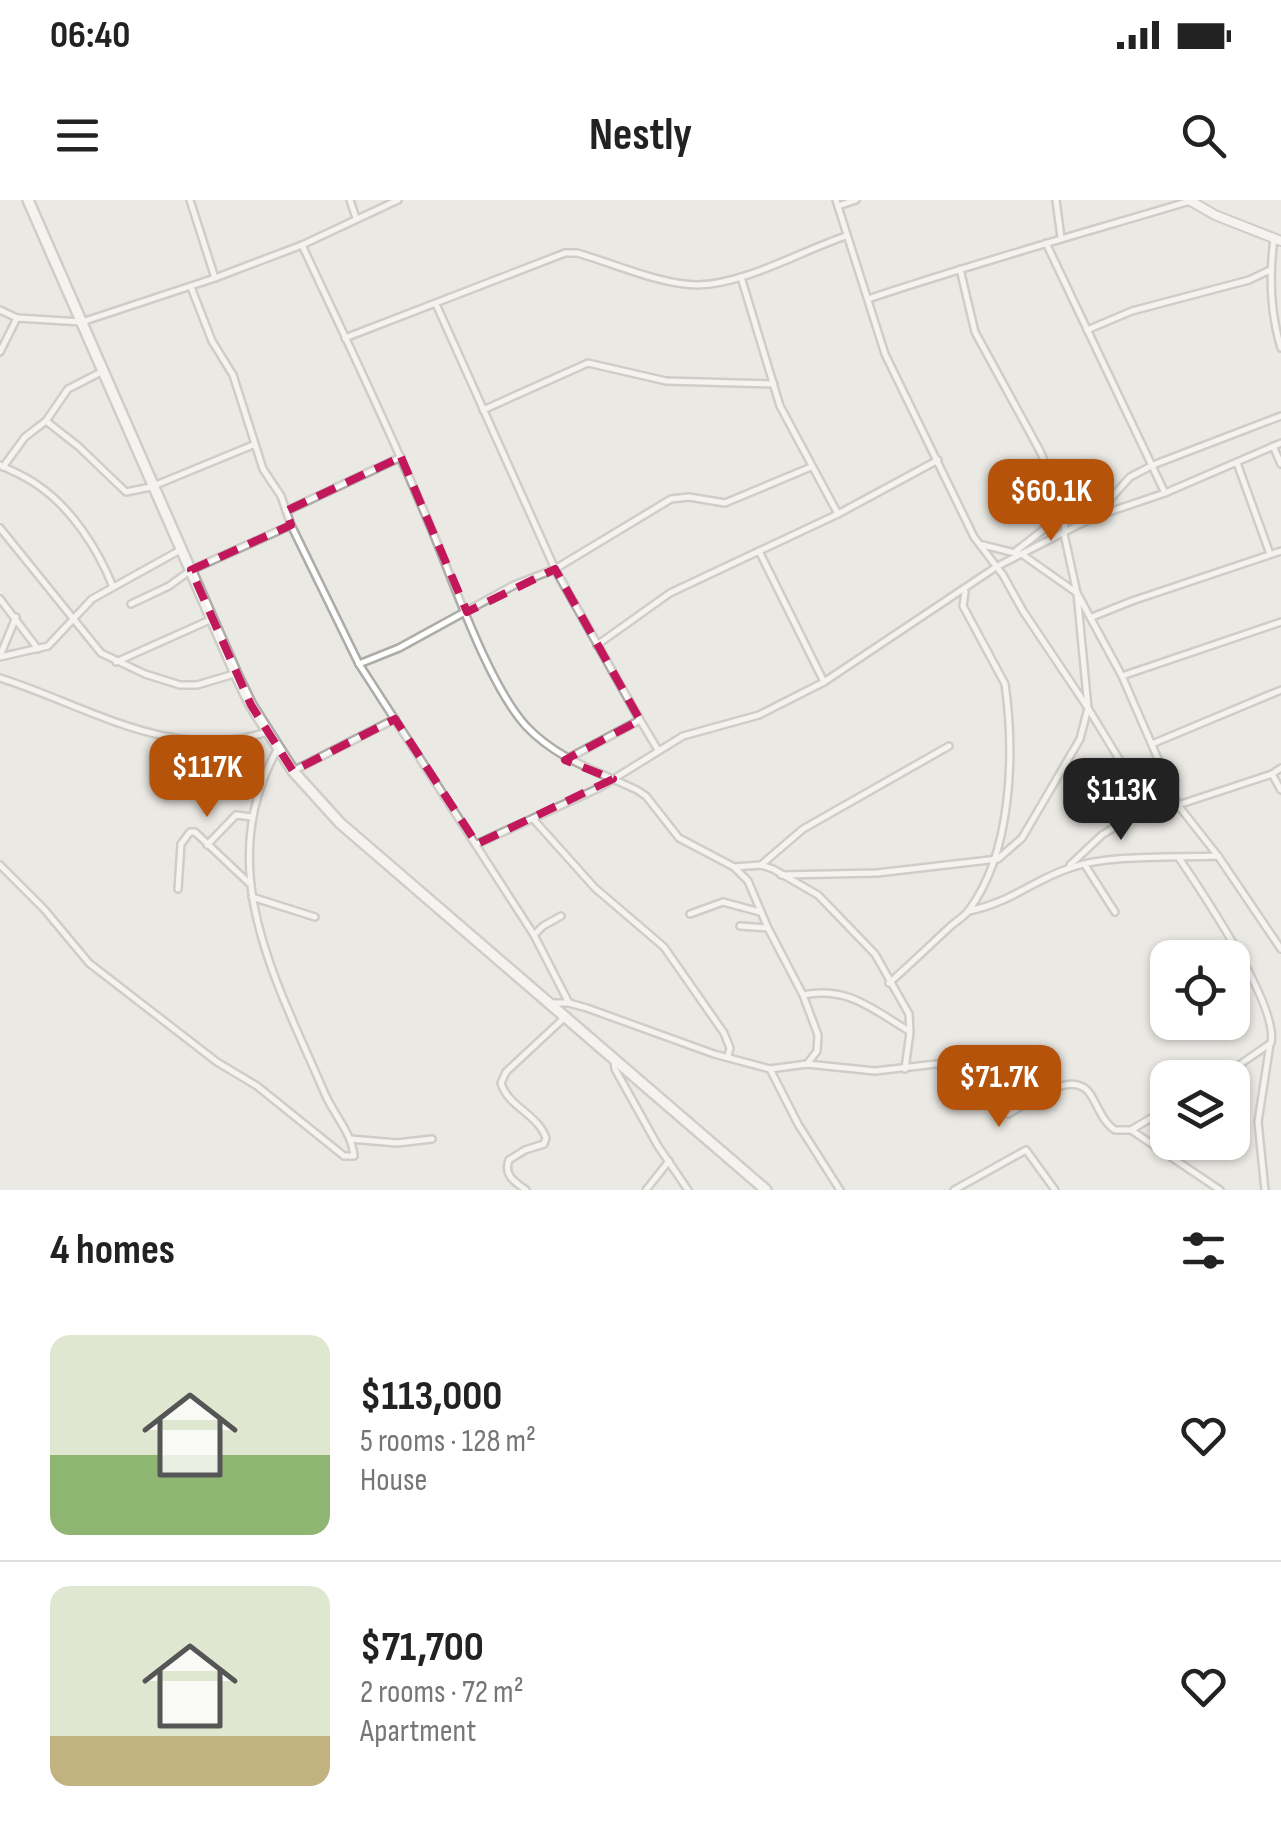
<!DOCTYPE html>
<html lang="en">
<head>
<meta charset="utf-8">
<style>
  body { margin:0; font-family:"Sofia Sans Condensed",sans-serif; background:#f6f6f6; color:#222; height:100vh; display:flex; flex-direction:column; font-size:38px; white-space:nowrap }
  * { box-sizing:border-box; margin:0 }
  p { font-size:32px; color:#767676 }
  .icon { flex:none; width:55px; height:55px; fill:none; stroke:currentColor; stroke-width:2; stroke-linecap:round; stroke-linejoin:round }
  .map { position:relative; height:990px; overflow:hidden }
  .sheet { display:flex; flex-direction:column; background:#fff; flex:1 }
  .sheet>* { flex:none }
  .tools { position:absolute; left:1150px; top:740px; display:grid; gap:20px }
  .tools a { display:grid; place-items:center; width:100px; height:100px; border-radius:20px; background:#fff; box-shadow:0 2px 8px #0004; font-size:50px }
  .price { position:absolute; translate:-50% -85px; padding:0 22px; border-radius:20px; background:#b45309; color:#fff; font-size:32px; line-height:65px; filter:drop-shadow(0 2px 5px #0008) }
  .price::after { content:''; position:absolute; left:50%; top:60px; width:30px; height:22px; margin-left:-15px; background:inherit; clip-path:polygon(0 0,100% 0,50% 100%) }
  .price.active { background:#222; color:#fff }
  ul { padding:0; list-style:none }
  li { display:flex; align-items:center; gap:30px; height:250px; padding:0 50px }
  li+li { border-top:2px solid #e0e0e0 }
  li span { display:grid; place-items:center; flex:none; width:280px; height:200px; border-radius:20px; color:#555 }
  li>.icon { margin-inline-start:auto }
  span .icon { width:120px; height:120px; fill:#fffc; stroke-width:1 }
  li b { font-size:42px }
  h2 { display:flex; justify-content:space-between; align-items:center; height:120px; padding:0 50px; font-size:42px }
  .status { display:flex; justify-content:space-between; align-items:center; height:70px; padding:0 50px; background:#fff; direction:ltr }
  .status svg { height:28px; fill:currentColor }
  header { display:flex; justify-content:space-between; align-items:center; height:130px; padding:0 50px; background:#fff; font-size:45px; font-weight:700 }
  .map>svg:first-child { display:block }
  .lines { fill:none; stroke-linecap:round; stroke-linejoin:round }
  .minor-casing { stroke:#aeaca7; stroke-width:10 }
  .secondary-casing { stroke:#aeaca7; stroke-width:12 }
  .primary-casing { stroke:#aeaca7; stroke-width:14 }
  .minor { stroke:#fff; stroke-width:5 }
  .secondary { stroke:#fff; stroke-width:8 }
  .primary { stroke:#fff; stroke-width:9 }
  .marked { fill:none; stroke:#c2185b; stroke-width:8; stroke-dasharray:20 12; stroke-linejoin:round }
</style>
</head>
<body>
<div class="status"><b>06:40</b><svg viewBox="0 0 49 12"><path d="M0 12V9h3v3zM5 12V6h3v6zM10 12V3h3v9zM15 12V0h3v12zM26 1h20v11H26zM47 4h2v5h-2z"/></svg></div>
<header><svg class="icon" aria-label="menu" viewBox="0 0 24 24"><path d="M4 6h16M4 12h16M4 18h16"/></svg>Nestly<svg class="icon" aria-label="search" viewBox="0 0 24 24"><circle cx="10" cy="10" r="6"/><path d="M15 15l6 6"/></svg></header>
<div class="map">
<svg width="1281" height="990" viewBox="0 0 1281 990">
  <rect width="100%" height="100%" fill="#ebe9e4"/>
  <g class="lines">
    <!-- minor casing -->
    <g class="minor-casing">
      <g id="minor">
        <polyline points="190,0 215,78"/>
        <polyline points="350,0 356,18"/>
        <polyline points="836,0 885,154 974,337 1003,375 1023,411 1088,508 1150,610"/>
        <polyline points="1056,0 1061,38"/>
        <polyline points="838,6 856,0"/>
        <path d="M1274,39C1269,76 1270,112 1281,148"/>
        <polyline points="1046,43 1165,293"/>
        <path d="M302,45C346,139 391,232 431,328C454,383 488,484 526,526C557,559 597,571 637,590L646,596L679,638L734,667L748,681L768,728L803,795L818,835L817,851L807,864"/>
        <polyline points="960,69 975,132 1040,251 1066,312 1064,334 1077,393 1122,476 1178,605 1218,656"/>
        <polyline points="741,77 780,206 838,314"/>
        <polyline points="191,87 212,141 233,175 263,269 281,296 291,325 359,464 534,735 569,803"/>
        <path d="M868,99C975,63 1083,33 1190,1"/>
        <polyline points="436,104 555,369 640,520 567,559"/>
        <polyline points="0,110 17,118"/>
        <polyline points="1087,130 1132,111 1249,80 1270,70"/>
        <path d="M345,138L565,53H577C613,63 661,85 698,85C745,84 801,51 846,36"/>
        <polyline points="0,152 17,118 82,122 215,78 302,45 398,0"/>
        <polyline points="483,210 588,163 666,181 774,184"/>
        <polyline points="46,221 78,246 126,292 151,287 253,245"/>
        <polyline points="1273,246 1281,264"/>
        <polyline points="1237,263 1270,354"/>
        <path d="M0,265C12,271 25,276 36,284C71,307 98,349 113,387"/>
        <polyline points="3,267 25,237 46,221 68,189 103,171"/>
        <polyline points="286,311 401,257"/>
        <polyline points="1094,317 1130,277 1153,265 1281,216"/>
        <polyline points="0,328 101,453 145,474 180,485 197,485 234,474"/>
        <polyline points="759,351 824,482"/>
        <polyline points="1016,351 1066,312"/>
        <polyline points="0,399 38,449"/>
        <polyline points="131,404 169,386 191,370 291,325"/>
        <polyline points="1092,417 1132,401 1281,351"/>
        <polyline points="597,445 670,393 838,314 938,260"/>
        <polyline points="0,456 16,417"/>
        <polyline points="0,457 48,446 92,399 182,349"/>
        <polyline points="116,462 212,419"/>
        <polyline points="359,464 399,448 514,385 555,369 671,299 689,297 725,303 811,267"/>
        <polyline points="1122,476 1281,422"/>
        <path d="M0,478C88,506 172,563 267,532"/>
        <polyline points="640,520 658,550"/>
        <polyline points="1152,544 1281,490"/>
        <polyline points="293,571 395,519"/>
        <polyline points="1272,574 1281,590"/>
        <polyline points="241,586 250,537"/>
        <polyline points="534,620 595,688 664,747 724,833 730,848 728,856"/>
        <polyline points="477,644 599,588 683,536 759,515 824,482 996,367 1094,317 1165,293 1281,243"/>
        <polyline points="207,645 236,615 252,617"/>
        <path d="M1179,658C1202,692 1279,806 1271,843L1220,878"/>
        <path d="M0,665L44,709L89,763L217,862L257,886L344,956H354C352,933 334,915 325,894C277,782 211,669 277,550"/>
        <polyline points="761,665 803,629 949,546"/>
        <polyline points="1070,665 1102,635 1134,615 1178,605 1272,574 1281,568"/>
        <polyline points="1085,665 1115,712"/>
        <polyline points="734,667 761,665 773,669 818,695 875,754 909,814 910,832 905,869"/>
        <polyline points="781,675 877,673 998,659 1022,638 1080,539 1088,508 1077,393 1023,355 983,345"/>
        <polyline points="178,689 181,644 190,632 195,632 249,683"/>
        <polyline points="252,697 315,717"/>
        <path d="M969,711C1012,702 1033,680 1070,668C1110,654 1175,658 1218,656L1281,749"/>
        <polyline points="690,714 723,702 760,712"/>
        <polyline points="740,726 768,728"/>
        <polyline points="534,735 543,726 561,716"/>
        <path d="M889,783C911,764 931,744 952,725C958,720 965,716 969,710C1012,652 1015,554 1005,484L963,406L965,392"/>
        <path d="M803,795C848,786 872,809 909,831"/>
        <path d="M548,803H569L587,808L714,854L770,869L807,864L875,871L945,863C975,870 975,909 1008,914C1030,902 1075,865 1092,897C1099,909 1104,923 1115,930H1131L1168,908"/>
        <polyline points="614,861 615,869 658,946 688,990"/>
        <polyline points="770,869 798,924 840,990"/>
        <polyline points="1131,930 1220,990"/>
        <polyline points="350,939 397,943 432,939"/>
        <path d="M526,990C515,982 503,975 509,960L525,950L544,944L546,938C538,914 508,907 501,883L506,872L564,818"/>
        <polyline points="646,990 669,961"/>
        <polyline points="954,990 1026,950 1055,990"/>
        <polyline points="1265,990 1258,922 1270,844"/>
      </g>
    </g>
    <!-- secondary casing -->
    <g class="secondary-casing">
      <polyline id="secondary" points="1189,0 1215,15 1281,41"/>
    </g>
    <!-- primary casing -->
    <g class="primary-casing">
      <polyline id="primary" points="28,0 236,474 251,505 293,571 340,623 766,990"/>
    </g>
    <!-- minor -->
    <use href="#minor" class="minor"/>
    <!-- secondary -->
    <use href="#secondary" class="secondary"/>
    <!-- primary -->
    <use href="#primary" class="primary"/>
  </g>
  <!-- marked area -->
  <path d="M0 0H1281V990H0ZM401,257L467,412L555,369L640,520L565,560L613,579L477,644L395,519L293,571L251,505L191,370L291,325L286,311Z" fill="#ebe9e4" fill-opacity=".55" fill-rule="evenodd"/>
  <path class="marked" d="M401,257L467,412L555,369L640,520L565,560L613,579L477,644L395,519L293,571L251,505L191,370L291,325L286,311Z"/>
</svg>
<div class="tools">
<a><svg class="icon" aria-label="locate" viewBox="0 0 24 24"><circle cx="12" cy="12" r="6"/><path d="M12 2v4M12 18v4M2 12h4M18 12h4"/></svg></a>
<a><svg class="icon" aria-label="layers" viewBox="0 0 24 24"><path d="M12 4l9 5-9 5-9-5zM3 14l9 5 9-5"/></svg></a>
</div>
<b class="price" style="left:1051px;top:344px">$60.1K</b>
<b class="price" style="left:207px;top:620px">$117K</b>
<b class="price active" style="left:1121px;top:643px">$113K</b>
<b class="price" style="left:999px;top:930px">$71.7K</b>
</div>
<section class="sheet">
<h2>4 homes<svg class="icon" aria-label="filters" viewBox="0 0 24 24"><path d="M4 7h16M4 17h16"/><circle cx="9" cy="7" r="2"/><circle cx="15" cy="17" r="2"/></svg></h2>
<ul>
<li><span style="background:linear-gradient(#dfe7d0 60%,#8fb573 0)"><svg class="icon" aria-label="home" viewBox="0 0 24 24"><path d="M3 11l9-7 9 7M6 9v11h12V9"/></svg></span><div><b>$113,000</b><p>5 rooms · 128 m²</p><p>House</p></div><svg class="icon" aria-label="heart" viewBox="0 0 24 24"><path d="M12 20l-8-8c-3-5 5-10 8-4 3-6 11-1 8 4z"/></svg></li>
<li><span style="background:linear-gradient(#dfe7d0 75%,#c2b280 0)"><svg class="icon" aria-label="home" viewBox="0 0 24 24"><path d="M3 11l9-7 9 7M6 9v11h12V9"/></svg></span><div><b>$71,700</b><p>2 rooms · 72 m²</p><p>Apartment</p></div><svg class="icon" aria-label="heart" viewBox="0 0 24 24"><path d="M12 20l-8-8c-3-5 5-10 8-4 3-6 11-1 8 4z"/></svg></li>
</ul>
</section>
</body>
</html>
